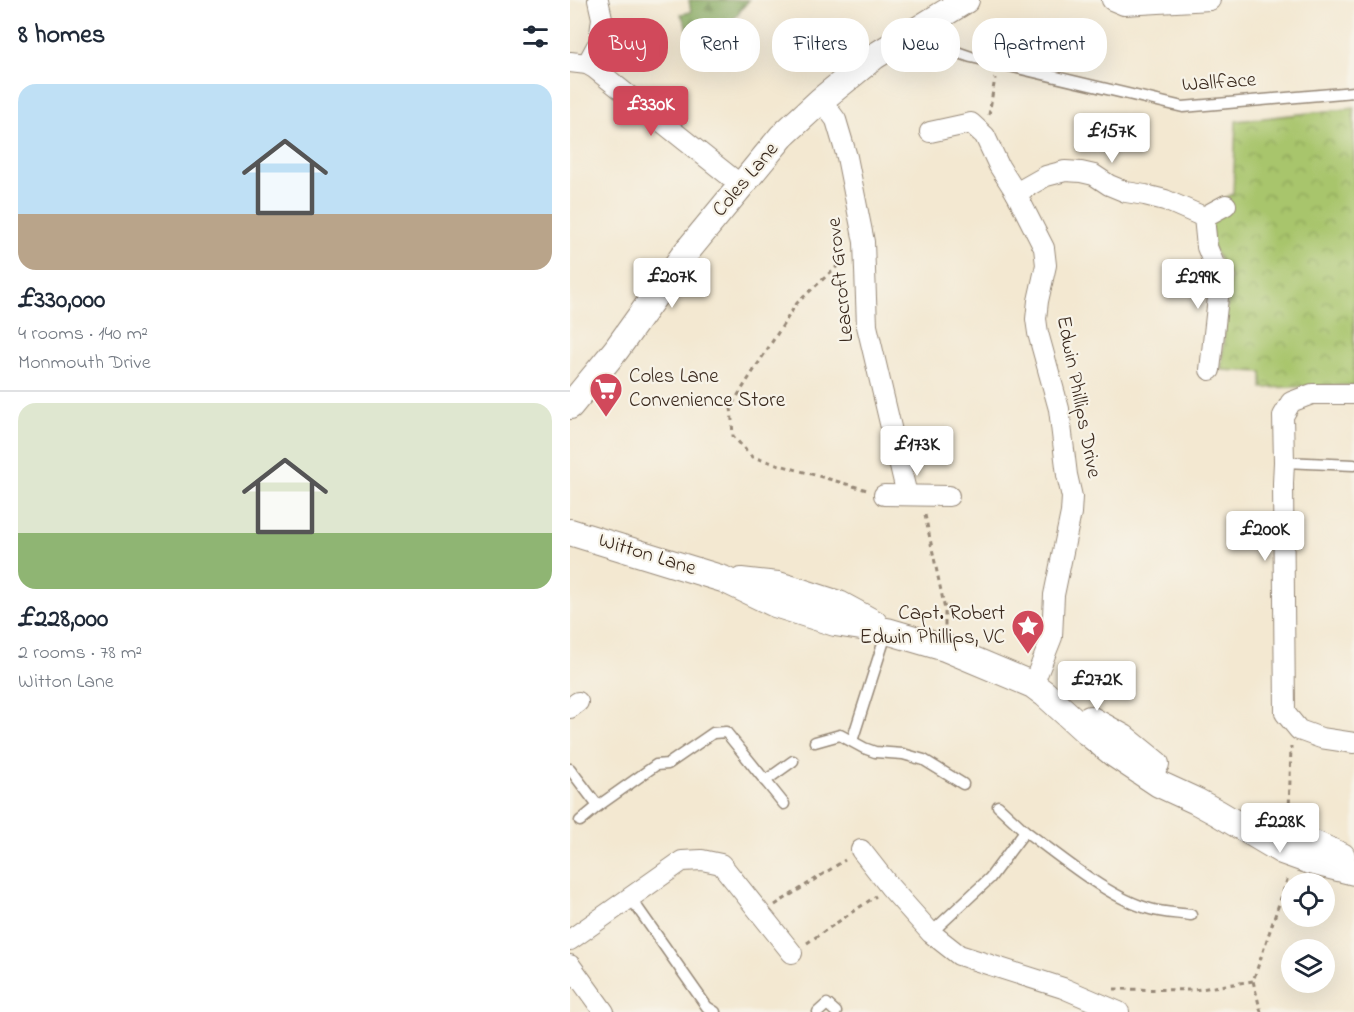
<!DOCTYPE html>
<html lang="en">
<head>
<meta charset="utf-8">
<style>
  body { margin:0; font-family:"Indie Flower",sans-serif; background:#f6f6f7; color:#1f2937; height:100vh; display:flex; flex-direction:column; font-size:22px; white-space:nowrap }
  * { box-sizing:border-box; margin:0 }
  p { font-size:20px; color:#747a83 }
  .icon { flex:none; width:33px; height:33px; fill:none; stroke:currentColor; stroke-width:2; stroke-linecap:round; stroke-linejoin:round }
  .map { position:relative; flex:1; overflow:hidden }
  .drawer { display:flex; flex-direction:column; background:#fff; width:570px }
  .drawer>* { flex:none }
  .banner { position:absolute; left:18px; top:18px; width:570px; height:54px; display:flex; gap:12px }
  .buttons { position:absolute; left:711px; top:873px; display:grid; gap:12px }
  .buttons a { display:grid; place-items:center; width:54px; height:54px; border-radius:50%; background:#fff; box-shadow:0 6px 24px #0002; font-size:30px }
  .price { position:absolute; translate:-50% -51px; padding:0 14px; border-radius:6px; background:#fff; color:#222; font-size:20px; line-height:39px; filter:drop-shadow(0 2px 3px #0008) }
  .price::after { content:''; position:absolute; left:50%; top:36px; width:18px; height:14px; margin-left:-9px; background:inherit; clip-path:polygon(0 0,100% 0,50% 100%) }
  .price.active { background:#d1495b; color:#fff }
  ul { padding:0; list-style:none }
  li { display:grid; align-content:center; gap:12px; height:318px; padding:0 18px }
  li+li { border-top:2px solid #e0e1e3 }
  li span { display:grid; place-items:center; height:186px; border-radius:18px; color:#555 }
  li>.icon { margin-inline-start:auto }
  span .icon { width:108px; height:108px; fill:#fffc; stroke-width:1 }
  li b { font-size:26px }
  h2 { display:flex; justify-content:space-between; align-items:center; height:72px; padding:0 18px; font-size:26px }
  .chip { padding:0 21px; border-radius:24px; background:#fff; box-shadow:0 6px 24px #0002; font-size:21px; line-height:54px }
  .chip.active { background:#d1495b; color:#fff }
  main { display:flex; flex:1; min-height:0 }
  .map>svg:first-child { display:block }
  .forest { fill:url(#forest-firs); stroke:#606a3f; stroke-width:1.5 }
  .park { fill:url(#park-crowns); stroke:#727845; stroke-width:1.5 }
  .lines { fill:none; stroke-linecap:round; stroke-linejoin:round }
  .service-casing { stroke:#978978; stroke-width:13 }
  .minor-casing { stroke:#978978; stroke-width:22 }
  .tertiary-casing { stroke:#978978; stroke-width:28 }
  .path { stroke:#978978; stroke-width:3; stroke-dasharray:4.5 4.5; stroke-linecap:butt }
  .service { stroke:#fff; stroke-width:10 }
  .minor { stroke:#fff; stroke-width:20 }
  .tertiary { stroke:#fff; stroke-width:26 }
  .labels { text-anchor:middle; dominant-baseline:central; stroke-width:4.5; stroke-linejoin:round; paint-order:stroke }
  .street-label { font-size:21px; fill:#3b2a1e; stroke:#f7f3e8 }
  .poi-label { font-size:21px; fill:#3b2a1e; stroke:#f7f3e8; text-anchor:start }
</style>
</head>
<body>
<main>
<section class="drawer">
<h2>8 homes<svg class="icon" aria-label="filters" viewBox="0 0 24 24"><path d="M4 7h16M4 17h16"/><circle cx="9" cy="7" r="2"/><circle cx="15" cy="17" r="2"/></svg></h2>
<ul>
<li><span style="background:linear-gradient(#bfe0f5 70%,#b9a48a 0)"><svg class="icon" aria-label="home" viewBox="0 0 24 24"><path d="M3 11l9-7 9 7M6 9v11h12V9"/></svg></span><div><b>£330,000</b><p>4 rooms · 140 m²</p><p>Monmouth Drive</p></div></li>
<li><span style="background:linear-gradient(#dfe7d0 70%,#8fb573 0)"><svg class="icon" aria-label="home" viewBox="0 0 24 24"><path d="M3 11l9-7 9 7M6 9v11h12V9"/></svg></span><div><b>£228,000</b><p>2 rooms · 78 m²</p><p>Witton Lane</p></div></li>
</ul>
</section>
<div class="map">
<svg width="784" height="1012" viewBox="0 0 784 1012">
  <defs>
    <pattern id="forest-firs" width="22" height="20" patternUnits="userSpaceOnUse" patternTransform="scale(1.5)"><rect width="22" height="20" fill="#86aa60"/><path d="M5 1l3.5 6h-7zM16 11l3.5 6h-7z" fill="#6f8b4f"/></pattern>
    <pattern id="park-crowns" width="20" height="18" patternUnits="userSpaceOnUse" patternTransform="scale(1.5)"><rect width="20" height="18" fill="#a8c56c"/><path d="M2 6a3 3 0 1 1 6 0M12 15a3 3 0 1 1 6 0" fill="none" stroke="#8aa058"/></pattern>
  </defs>
  <rect width="100%" height="100%" fill="#f7f3e8"/>
  <filter id="ink" filterUnits="userSpaceOnUse"><feTurbulence type="fractalNoise" baseFrequency=".0167" numOctaves="2"/><feDisplacementMap in="SourceGraphic" scale="12" xChannelSelector="R" yChannelSelector="G"/><feConvolveMatrix kernelMatrix="1 2 1 2 8 2 1 2 1" color-interpolation-filters="sRGB"/></filter>
  <filter id="wash" filterUnits="userSpaceOnUse"><feTurbulence type="fractalNoise" baseFrequency=".008" numOctaves="4" result="noise"/><feDisplacementMap in="SourceGraphic" scale="24" xChannelSelector="R" yChannelSelector="G"/><feGaussianBlur stdDeviation="1.35" result="paint"/><feColorMatrix in="noise" values="0 0 0 0 0 0 0 0 0 0 0 0 0 0 0 0 0 1.4 0 .05"/><feComposite in="paint" operator="in"/></filter>
  <g filter="url(#wash)">
    <rect width="100%" height="100%" fill="#f3e8d1"/>
    <!-- forest -->
    <polygon class="forest" points="119,0 179,0 131,60 111,14 121,12"/>
    <!-- park -->
    <polygon class="park" points="784,108 784,385 692,388 692,372 651,370 660,277 643,248 640,206 663,194 666,121"/>
  </g>
  <g filter="url(#ink)">
    <g class="lines">
      <!-- service casing -->
      <g class="service-casing">
        <g id="service">
          <polyline points="351,28 375,48 401,57 613,107 784,92"/>
          <polyline points="714,462 784,465"/>
          <polyline points="282,741 317,631"/>
          <polyline points="245,742 270,735 294,748 305,752 333,754 354,760 393,784"/>
          <polyline points="0,769 28,806 86,765 98,764 143,733 156,732 214,804"/>
          <polyline points="195,781 223,761"/>
          <polyline points="428,806 455,831"/>
          <polyline points="10,821 28,806"/>
          <polyline points="60,897 137,1007 145,1012"/>
          <path d="M361,933L420,878L455,831C490,856 538,898 580,909C593,913 608,913 621,915"/>
          <polyline points="248,1012 257,1004 266,1012"/>
        </g>
      </g>
      <!-- minor casing -->
      <g class="minor-casing">
        <g id="minor">
          <polyline points="542,0 554,5 640,0"/>
          <polyline points="0,62 17,64 24,68 172,186"/>
          <polyline points="17,64 29,42 32,18 28,0"/>
          <polyline points="251,100 266,120 277,157 294,242 297,326 337,495"/>
          <polyline points="360,132 401,123 415,136 429,166 446,193 474,248 476,265 468,301 466,319 468,333 489,409 497,475 502,497 501,513 484,595 482,637 463,685"/>
          <polyline points="446,193 476,176 495,171 511,172 524,175 539,185 556,192 575,195 595,200 634,217 656,205"/>
          <polyline points="634,217 637,247 650,279 640,370"/>
          <polyline points="784,394 742,394 721,402 713,416 714,462 713,483 715,713 729,730 751,738 784,743"/>
          <polyline points="314,495 379,496"/>
          <polyline points="0,708 8,702"/>
          <polyline points="291,850 320,887 361,933 389,955 493,988 549,1012"/>
          <polyline points="0,940 112,861 132,860 151,864 222,953"/>
          <polyline points="0,965 34,1012"/>
        </g>
      </g>
      <!-- tertiary casing -->
      <g class="tertiary-casing">
        <g id="tertiary">
          <polyline points="0,406 46,350 114,255 212,136 251,100 305,56 396,0"/>
          <polyline points="0,532 153,579 205,604 265,623 317,631 375,648 463,685 475,694 518,733 544,754 589,784 626,801 648,813 712,851 740,861 784,872"/>
          <polyline points="171,581 208,585 232,592 269,604 304,623"/>
          <polyline points="520,719 554,738 586,764"/>
          <polyline points="683,823 735,840 772,856"/>
        </g>
      </g>
      <!-- path -->
      <g class="path">
        <polyline points="419,115 425,78"/>
        <polyline points="275,259 227,303 161,406 163,436 182,457 297,490"/>
        <polyline points="355,515 375,610 375,626"/>
        <polyline points="719,812 721,746"/>
        <polyline points="205,905 275,860"/>
        <polyline points="237,943 306,896"/>
        <polyline points="544,989 624,990 683,981"/>
        <polyline points="691,1012 683,981 718,877"/>
      </g>
      <!-- service -->
      <use href="#service" class="service"/>
      <!-- minor -->
      <use href="#minor" class="minor"/>
      <!-- tertiary -->
      <use href="#tertiary" class="tertiary"/>
    </g>
  </g>
  <!-- icons -->
  <defs>
    <g id="supermarket-pin" transform="scale(1.725)"><path d="M0 17L-7.5 6A9.5 9.5 0 1 1 7.5 6Z" fill="#d1495b" stroke="#f7f3e8"/><path d="M-6-5.5h2.5l.6 2H6L4.5 2H-2.5L-4.4-4H-6ZM-1.5 3.2a1.3 1.3 0 1 0 .1 0ZM3 3.2a1.3 1.3 0 1 0 .1 0Z" fill="#fff"/></g>
    <g id="sight-pin" transform="scale(1.725)"><path d="M0 17L-7.5 6A9.5 9.5 0 1 1 7.5 6Z" fill="#d1495b" stroke="#f7f3e8"/><path d="M0-6L1.8-2.2L6-1.7L2.9 1.2L3.7 5.4L0 3.3L-3.7 5.4L-2.9 1.2L-6-1.7L-1.8-2.2Z" fill="#fff"/></g>
  </defs>
  <g fill-rule="evenodd">
    <use href="#supermarket-pin" x="36" y="389"/>
    <use href="#sight-pin" x="458" y="626"/>
  </g>
  <g class="labels">
    <!-- street labels -->
    <g class="street-label">
      <text transform="translate(649 83) rotate(-4)">Wallface</text>
      <text transform="translate(176 180) rotate(-50)">Coles Lane</text>
      <text transform="translate(271 280) rotate(-96)">Leacroft Grove</text>
      <text transform="translate(508 397) rotate(79)">Edwin Phillips Drive</text>
      <text transform="translate(77 555) rotate(17)">Witton Lane</text>
    </g>
    <!-- poi labels -->
    <g class="poi-label">
      <text x="59" y="377">Coles Lane<tspan x="59" dy="24">Convenience Store</tspan></text>
      <text x="435" y="614" text-anchor="end">Capt. Robert<tspan x="435" dy="24">Edwin Phillips, VC</tspan></text>
    </g>
  </g>
</svg>
<div class="buttons">
<a><svg class="icon" aria-label="locate" viewBox="0 0 24 24"><circle cx="12" cy="12" r="6"/><path d="M12 2v4M12 18v4M2 12h4M18 12h4"/></svg></a>
<a><svg class="icon" aria-label="layers" viewBox="0 0 24 24"><path d="M12 4l9 5-9 5-9-5zM3 14l9 5 9-5"/></svg></a>
</div>
<b class="price active" style="left:81px;top:137px">£330K</b>
<b class="price" style="left:542px;top:164px">£157K</b>
<b class="price" style="left:102px;top:309px">£207K</b>
<b class="price" style="left:628px;top:310px">£299K</b>
<b class="price" style="left:347px;top:477px">£173K</b>
<b class="price" style="left:695px;top:562px">£200K</b>
<b class="price" style="left:527px;top:712px">£272K</b>
<b class="price" style="left:710px;top:854px">£228K</b>
<div class="banner">
<a class="chip active">Buy</a>
<a class="chip">Rent</a>
<a class="chip">Filters</a>
<a class="chip">New</a>
<a class="chip">Apartment</a>
</div>
</div>
</main>
</body>
</html>
